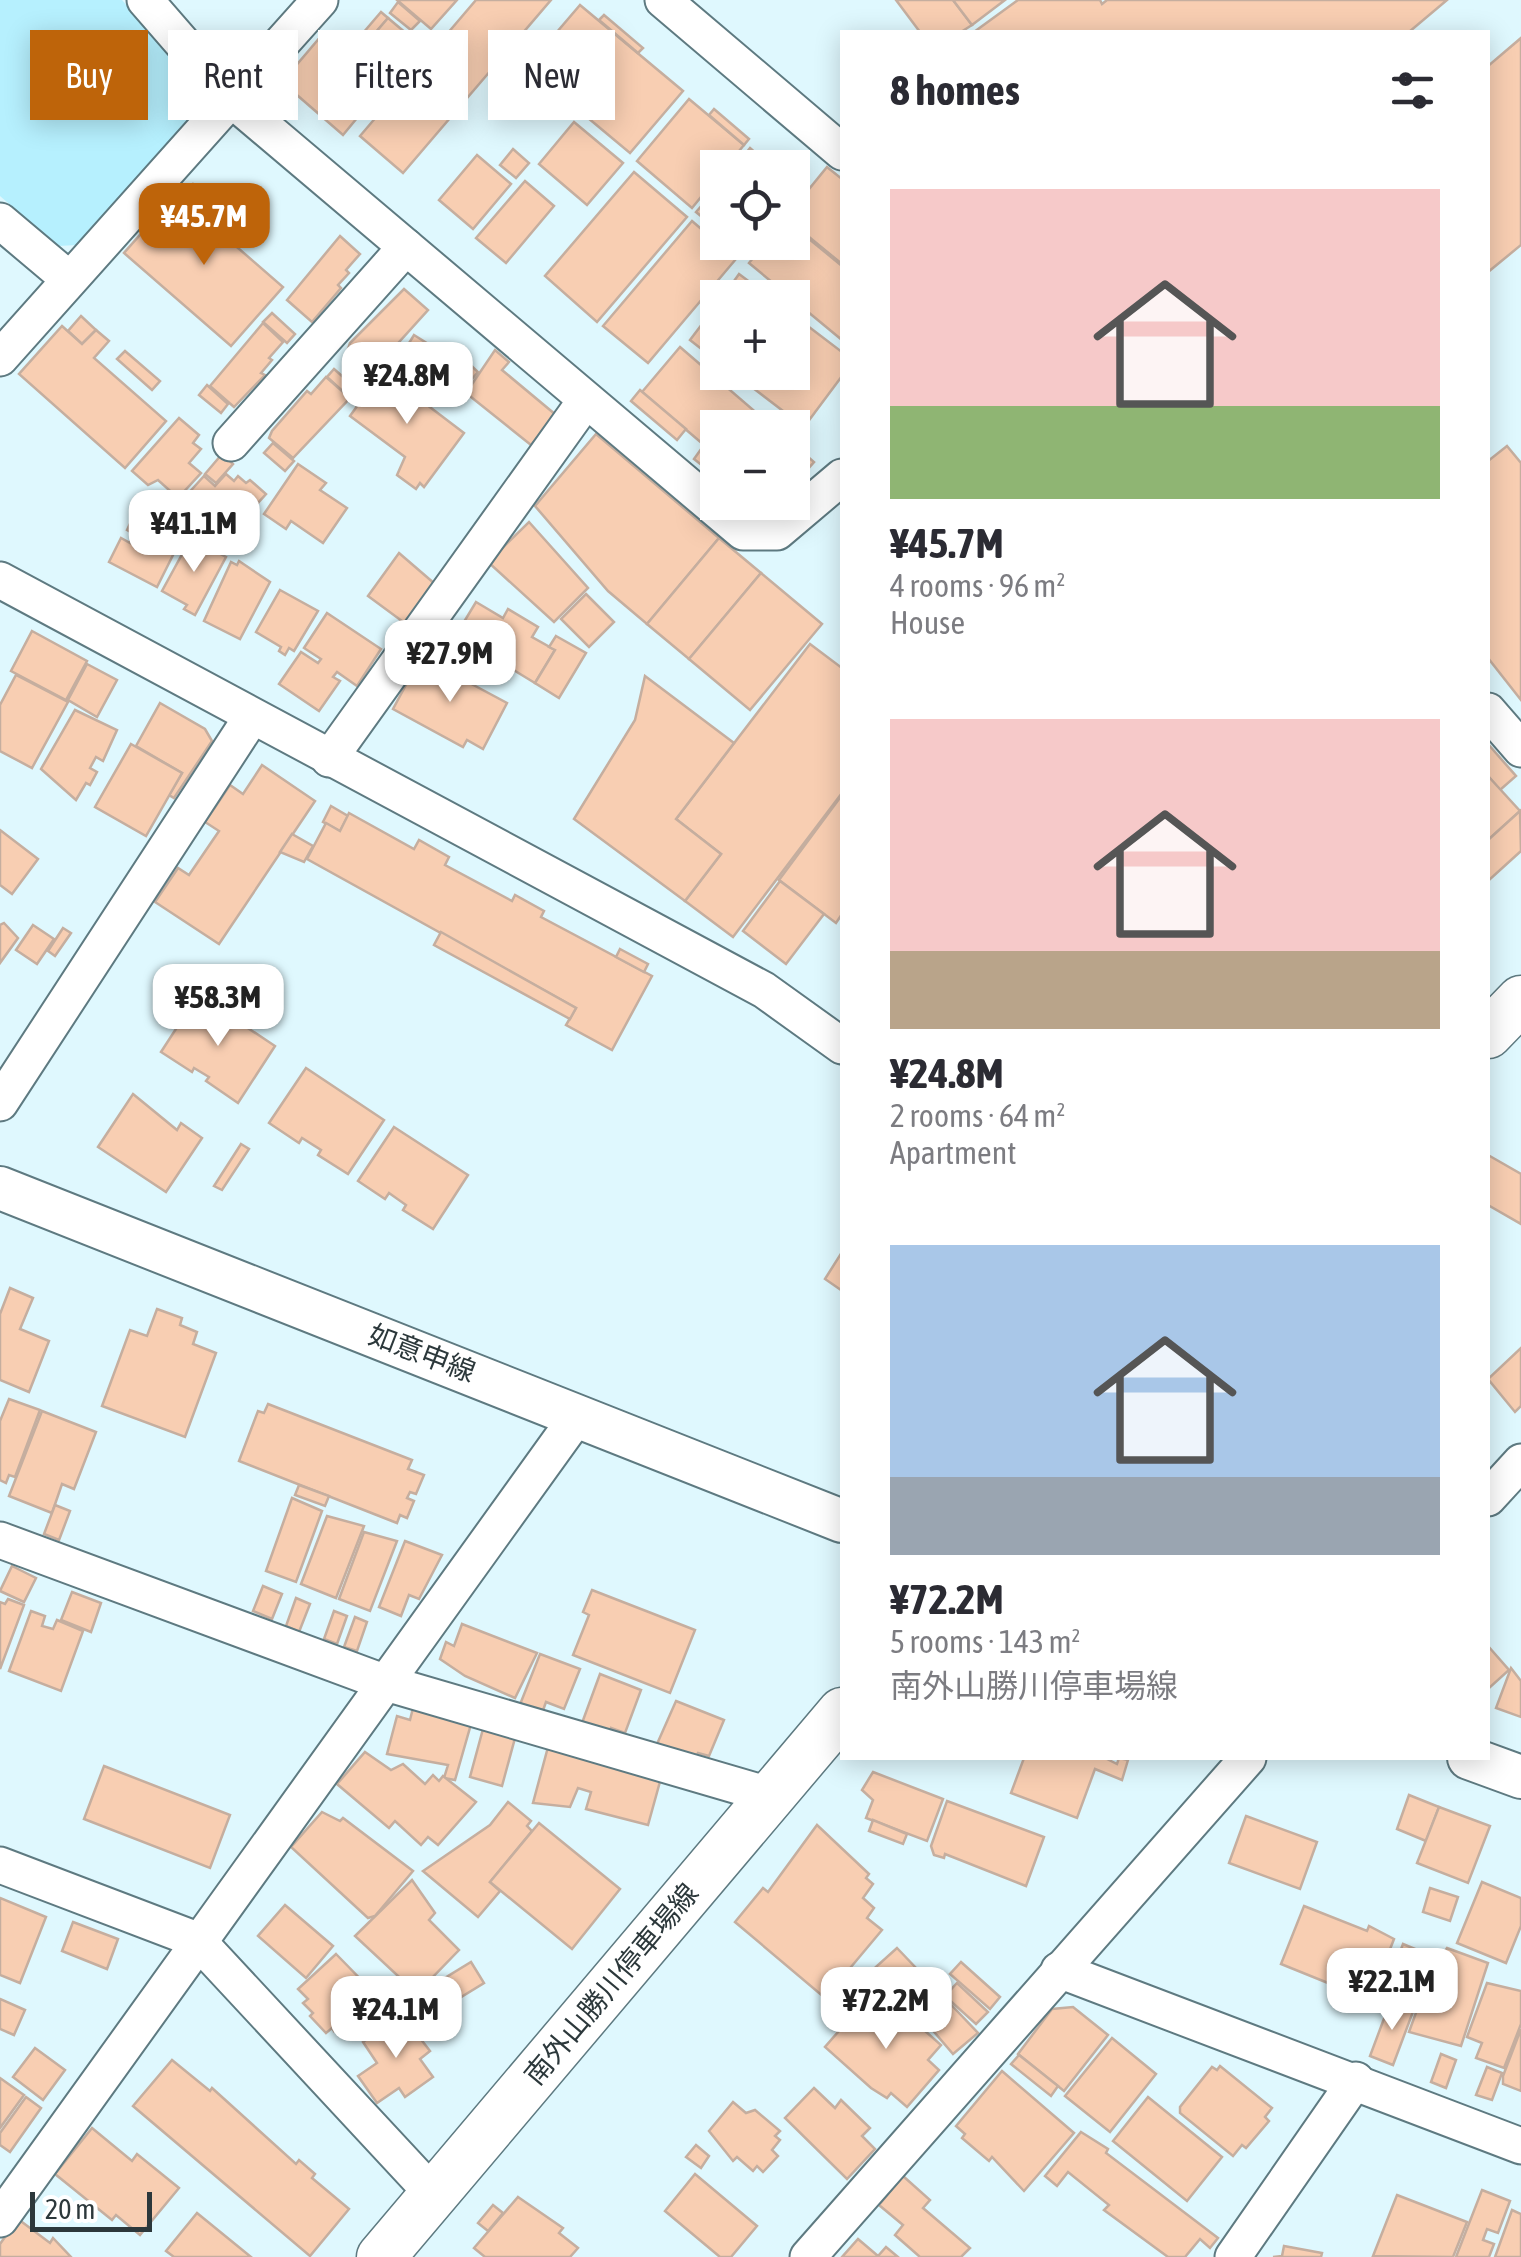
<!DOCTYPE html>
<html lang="en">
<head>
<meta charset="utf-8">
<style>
  body { margin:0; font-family:"Asap Condensed","Noto Sans JP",sans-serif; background:#f2f2f3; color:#2b2b33; height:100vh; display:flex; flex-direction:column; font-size:38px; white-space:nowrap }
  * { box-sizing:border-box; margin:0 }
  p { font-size:32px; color:#7c7c81 }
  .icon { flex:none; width:55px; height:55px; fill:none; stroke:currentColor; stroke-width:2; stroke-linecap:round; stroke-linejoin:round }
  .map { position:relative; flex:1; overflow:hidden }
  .details { position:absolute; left:840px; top:30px; width:650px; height:1730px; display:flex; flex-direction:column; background:#fff; border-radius:0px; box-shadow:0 5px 25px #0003 }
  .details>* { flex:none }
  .hud { position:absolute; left:30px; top:30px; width:660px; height:90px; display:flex; gap:20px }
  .tools { position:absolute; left:700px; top:150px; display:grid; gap:20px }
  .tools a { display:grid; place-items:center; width:110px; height:110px; border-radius:0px; background:#fff; box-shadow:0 5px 25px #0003; font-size:50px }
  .scale { position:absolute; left:30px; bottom:25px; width:122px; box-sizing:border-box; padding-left:10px; border:5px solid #2c383b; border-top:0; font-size:28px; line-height:35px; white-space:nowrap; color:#2c383b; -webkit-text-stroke:8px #fff; paint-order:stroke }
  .price { position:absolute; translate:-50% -85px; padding:0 22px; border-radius:20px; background:#fff; color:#222; font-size:32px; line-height:65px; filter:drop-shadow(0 2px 5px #0008) }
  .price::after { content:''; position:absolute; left:50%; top:60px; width:30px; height:22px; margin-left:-15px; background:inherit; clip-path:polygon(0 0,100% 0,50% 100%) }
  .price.selected { background:#be640a; color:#fff }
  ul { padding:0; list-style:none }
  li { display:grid; align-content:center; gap:20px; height:530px; padding:0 50px }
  li span { display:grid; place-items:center; height:310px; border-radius:0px; color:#555 }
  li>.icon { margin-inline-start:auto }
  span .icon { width:180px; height:180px; fill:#fffc; stroke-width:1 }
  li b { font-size:42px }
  h2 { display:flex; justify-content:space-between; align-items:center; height:120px; padding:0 50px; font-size:42px }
  .pill { padding:0 35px; border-radius:0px; background:#fff; box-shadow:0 5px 25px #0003; font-size:35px; line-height:90px }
  .pill.selected { background:#be640a; color:#fff }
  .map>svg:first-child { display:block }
  .green { fill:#b6f0fe }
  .building { fill:#f8ceb2; stroke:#c5ae9f; stroke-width:2.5 }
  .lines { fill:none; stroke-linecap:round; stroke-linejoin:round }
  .minor-casing { stroke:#5e7a81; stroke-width:39 }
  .tertiary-casing { stroke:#5e7a81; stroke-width:46 }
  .secondary-casing { stroke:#5e7a81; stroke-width:51 }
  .minor { stroke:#fff; stroke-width:35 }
  .tertiary { stroke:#fff; stroke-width:42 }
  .secondary { stroke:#fff; stroke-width:48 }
  .labels { text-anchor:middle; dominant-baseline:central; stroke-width:8; stroke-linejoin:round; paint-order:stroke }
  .street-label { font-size:28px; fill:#2c383b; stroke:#fff }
</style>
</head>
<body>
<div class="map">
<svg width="1521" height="2257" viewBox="0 0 1521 2257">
  <rect width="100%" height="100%" fill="#dff8fe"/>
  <!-- green -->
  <polygon class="green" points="0,0 122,0 199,89 198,108 77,245 58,246 0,196"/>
  <!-- building -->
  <g class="building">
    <polygon points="397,0 457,0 431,29"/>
    <polygon points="476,0 551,0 403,173 360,136"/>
    <polygon points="896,0 953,0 972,25 961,32 920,32"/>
    <polygon points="953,0 1005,0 972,25"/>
    <polygon points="1018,0 1100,0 1102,4 1107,0 1447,0 1409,32 974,32"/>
    <polygon points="398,2 420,21 411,30 390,13"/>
    <polygon points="580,5 683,91 630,153 527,67"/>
    <polygon points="381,12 388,18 364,46 357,40"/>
    <polygon points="604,15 643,48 638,53 599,20"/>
    <polygon points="388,18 420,45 391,79 378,68 383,62 364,46"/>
    <polygon points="322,35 386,83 343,135 282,82"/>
    <polygon points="1521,38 1521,245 1488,272 1488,66"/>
    <polygon points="689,99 744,145 725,168 718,168 718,176 692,208 637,161"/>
    <polygon points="714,109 749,139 744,145 709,115"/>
    <polygon points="574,122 623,163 587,205 539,164"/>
    <polygon points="750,148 767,163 772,168 734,168"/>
    <polygon points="513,149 529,163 516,178 500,165"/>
    <polygon points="477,155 511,184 473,229 439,200"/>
    <polygon points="827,167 842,179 842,264 792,223 792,210"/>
    <polygon points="634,172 687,217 597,322 545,276"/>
    <polygon points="525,181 554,206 506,263 476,238"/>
    <polygon points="193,184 208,197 196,211 181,197"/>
    <polygon points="718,187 718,230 696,212"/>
    <polygon points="176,194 196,211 208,197 220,208 208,222 283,287 231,346 124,253"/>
    <polygon points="692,221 736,259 648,363 603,326"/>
    <polygon points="792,225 842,266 842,340 749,263 766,242 792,242"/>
    <polygon points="340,236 360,254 346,270 349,273 338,285 341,288 312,322 287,300"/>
    <polygon points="739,274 771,298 722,298"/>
    <polygon points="404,289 428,310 371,373 347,352 350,343"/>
    <polygon points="718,303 718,362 690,340"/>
    <polygon points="272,313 295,334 287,343 263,322"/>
    <polygon points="792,314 842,352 842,376 804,427 732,372 792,372"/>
    <polygon points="81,316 96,330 82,344 68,331"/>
    <polygon points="263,323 283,342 269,358 272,360 261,373 265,375 234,407 210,386"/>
    <polygon points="62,326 82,344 96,330 109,341 94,358 166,421 125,468 19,374"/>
    <polygon points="414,335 452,359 439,379 401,356"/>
    <polygon points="680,347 774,428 718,428 718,478 694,459 704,445 642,392"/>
    <polygon points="495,350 509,362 502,370 556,415 531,445 466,393"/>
    <polygon points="125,351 160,381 152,390 117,359"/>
    <polygon points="461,356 478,372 459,394 441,378"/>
    <polygon points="386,366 414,387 410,392 464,433 424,487 420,483 416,489 397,475 405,457 350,416"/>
    <polygon points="334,369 358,390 350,398 327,377"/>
    <polygon points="326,377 350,398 293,458 269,438 272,431 307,391 311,394"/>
    <polygon points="207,385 228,404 221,413 199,395"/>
    <polygon points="640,390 686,429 677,440 631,401"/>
    <polygon points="179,418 199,435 193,443 201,449 189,463 201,473 178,498 158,480 148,485 132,471"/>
    <polygon points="596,434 719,538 647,624 608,591 535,506"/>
    <polygon points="273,443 294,461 285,471 264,453"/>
    <polygon points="792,443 814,462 792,487"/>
    <polygon points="1507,446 1521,463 1521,700 1488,658 1488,461"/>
    <polygon points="222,454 233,464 216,483 205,474"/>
    <polygon points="298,464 326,483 320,490 347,508 323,543 291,521 286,529 264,514"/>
    <polygon points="226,474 234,481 238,476 246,483 250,480 266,494 229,535 206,515 199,523 184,510 191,502 185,497 204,476 215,486"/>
    <polygon points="141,501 170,515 167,522 185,531 157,587 109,562 121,538 130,543 134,534 127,530"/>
    <polygon points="529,522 588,588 554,622 488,562"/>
    <polygon points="191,538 226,557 195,615 184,609 187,605 162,591"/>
    <polygon points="719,538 761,573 689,659 647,624"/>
    <polygon points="399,553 435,584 406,624 368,596"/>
    <polygon points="239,561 270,582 240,639 204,621 231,562 237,565"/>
    <polygon points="761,573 822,624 750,710 689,659"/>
    <polygon points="280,590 318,611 294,651 289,648 285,655 279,651 281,647 256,632"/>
    <polygon points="586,594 614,622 589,647 561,619"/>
    <polygon points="476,602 503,618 508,609 538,627 532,637 555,650 535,683 456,635"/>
    <polygon points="327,613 381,649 357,686 337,672 333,677 340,681 319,711 279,684 301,652 318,663 321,659 304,648"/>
    <polygon points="32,631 87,661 66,700 11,671"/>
    <polygon points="556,636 586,653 559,698 535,683 555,650 549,647"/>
    <polygon points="810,644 842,668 842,793 733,937 685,901 721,854 676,819"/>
    <polygon points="421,657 507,703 483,749 467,740 463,747 393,709"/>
    <polygon points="87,664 117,680 97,717 68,700"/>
    <polygon points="16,675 68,702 32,768 0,751 0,705"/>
    <polygon points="645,676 734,743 676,819 721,854 685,901 574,819 635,720"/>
    <polygon points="160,703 205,729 212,741 174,798 169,795 182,773 136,746"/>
    <polygon points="75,710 117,730 103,761 96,757 90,768 97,772 90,785 86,783 76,800 41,769"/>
    <polygon points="131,744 182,773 146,836 95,807"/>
    <polygon points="1488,744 1516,776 1500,790 1488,776"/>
    <polygon points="262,765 315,801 219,944 155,902 178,868 189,875 219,831 205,822 230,785 243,794"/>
    <polygon points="1488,776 1520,811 1488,840"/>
    <polygon points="842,795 842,914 836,923 779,880"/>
    <polygon points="331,806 348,816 340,831 323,822"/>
    <polygon points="1520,811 1521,851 1488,881 1488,840"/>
    <polygon points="349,813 414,849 419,840 449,857 445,865 512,901 515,895 544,911 541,917 652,976 612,1050 566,1025 576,1008 307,859 326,823 340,831"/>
    <polygon points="0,830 38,859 12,894 0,885"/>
    <polygon points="292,834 313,846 304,862 280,852"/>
    <polygon points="780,881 824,914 786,964 743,931"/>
    <polygon points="4,923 18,938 0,963 0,925"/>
    <polygon points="33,925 54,939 37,964 16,950"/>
    <polygon points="63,928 71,933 55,956 48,951"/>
    <polygon points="441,932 576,1008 570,1019 434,945"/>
    <polygon points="620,949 648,964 644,972 616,957"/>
    <polygon points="198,995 275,1046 238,1103 206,1081 209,1077 194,1068 192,1072 161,1052"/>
    <polygon points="306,1068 384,1120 348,1174 318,1155 321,1150 302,1138 299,1143 269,1123"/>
    <polygon points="133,1094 177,1130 181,1123 202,1138 166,1192 98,1147"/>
    <polygon points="394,1127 468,1175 433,1229 403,1210 406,1205 389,1193 385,1199 358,1181"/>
    <polygon points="241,1144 249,1149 222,1190 214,1186"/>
    <polygon points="1488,1155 1521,1174 1521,1224 1488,1205"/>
    <polygon points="842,1252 842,1287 841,1290 825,1279"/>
    <polygon points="10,1288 33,1298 20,1329 49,1341 29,1392 0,1380 0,1314"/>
    <polygon points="157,1309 182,1318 180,1325 197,1332 193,1344 216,1353 185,1437 102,1406 130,1330 147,1336"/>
    <polygon points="1521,1348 1521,1406 1515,1412 1488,1379"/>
    <polygon points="9,1399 40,1410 15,1477 9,1475 6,1483 0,1480 0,1421"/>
    <polygon points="268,1404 412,1460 408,1469 424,1475 416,1494 410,1492 407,1498 414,1501 407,1518 400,1515 397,1523 239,1461 258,1411 264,1413"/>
    <polygon points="42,1411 96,1432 74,1489 62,1484 52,1513 9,1496"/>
    <polygon points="299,1485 329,1496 325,1506 295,1495"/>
    <polygon points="292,1498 322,1511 296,1582 266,1571"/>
    <polygon points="55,1505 70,1511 59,1540 44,1534"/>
    <polygon points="327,1516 364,1526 336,1598 301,1584"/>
    <polygon points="364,1532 397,1541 370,1611 339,1599"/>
    <polygon points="405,1541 442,1555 419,1599 409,1595 401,1616 379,1607"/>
    <polygon points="12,1566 36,1578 24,1602 0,1591"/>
    <polygon points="263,1586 282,1594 272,1619 253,1611"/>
    <polygon points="592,1590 695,1630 670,1693 573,1655 589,1615 583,1612"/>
    <polygon points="72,1592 101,1603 91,1632 61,1620"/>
    <polygon points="296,1598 310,1604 299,1632 286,1626"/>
    <polygon points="8,1599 24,1605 0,1669 0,1602 5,1604"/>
    <polygon points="31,1611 45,1616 42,1626 53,1629 57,1620 83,1631 61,1691 9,1671"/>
    <polygon points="334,1611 347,1616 337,1644 324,1639"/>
    <polygon points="355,1617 367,1622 357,1651 344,1647"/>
    <polygon points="462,1624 537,1653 515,1698 465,1676 440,1659 446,1642 454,1646"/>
    <polygon points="1488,1646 1509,1670 1488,1689"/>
    <polygon points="540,1654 580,1669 564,1709 546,1702 541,1716 519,1707"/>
    <polygon points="1511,1668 1521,1681 1521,1717 1496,1708"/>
    <polygon points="600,1674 641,1690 625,1733 611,1728 610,1733 582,1723"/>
    <polygon points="676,1701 724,1720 709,1756 698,1753 695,1759 657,1744"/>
    <polygon points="413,1708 471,1724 455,1780 444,1778 448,1765 387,1754 397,1716 410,1720"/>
    <polygon points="483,1729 515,1738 502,1786 470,1777"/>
    <polygon points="548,1747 661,1778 648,1825 586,1809 591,1792 578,1788 570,1807 533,1803"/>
    <polygon points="365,1752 391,1770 403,1764 425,1784 433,1775 439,1781 443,1776 476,1802 438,1845 428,1837 421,1845 395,1821 389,1828 337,1784"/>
    <polygon points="1024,1758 1105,1758 1117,1764 1119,1758 1128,1760 1122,1780 1095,1769 1077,1818 1011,1793"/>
    <polygon points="104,1766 230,1815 210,1868 84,1819"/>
    <polygon points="873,1772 943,1799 927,1841 866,1818 873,1800 862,1790"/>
    <polygon points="1409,1795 1439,1807 1426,1841 1397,1829"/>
    <polygon points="947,1801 1044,1837 1026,1886 945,1854 944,1858 934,1855 931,1846"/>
    <polygon points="508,1802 531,1821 527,1826 532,1831 490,1882 500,1891 478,1917 423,1871 490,1825"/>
    <polygon points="1439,1807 1490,1826 1468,1883 1417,1863"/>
    <polygon points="322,1812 340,1821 343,1818 413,1871 375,1916 368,1918 291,1847"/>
    <polygon points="1246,1816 1317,1842 1300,1889 1229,1863"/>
    <polygon points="873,1820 907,1834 903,1844 869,1831"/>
    <polygon points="539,1823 620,1889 572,1949 490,1882"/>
    <polygon points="817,1825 869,1874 866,1878 873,1884 863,1898 874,1908 867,1918 882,1930 825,1998 735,1922 763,1888 768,1892"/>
    <polygon points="412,1880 435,1913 429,1920 459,1950 425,1985 420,1981 412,1989 355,1936"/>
    <polygon points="1482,1882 1521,1898 1521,1926 1506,1963 1457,1943"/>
    <polygon points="1430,1888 1458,1897 1450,1921 1423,1912"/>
    <polygon points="0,1898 46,1917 20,1983 0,1975"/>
    <polygon points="285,1905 333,1946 306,1978 258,1936"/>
    <polygon points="1304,1906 1367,1931 1369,1926 1394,1939 1370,2000 1281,1964"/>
    <polygon points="73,1922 118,1939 107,1969 62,1951"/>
    <polygon points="1403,1944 1432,1956 1423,1982 1393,1971"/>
    <polygon points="897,1948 978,2033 953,2054 912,2006 904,2014 868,1974"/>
    <polygon points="1447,1948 1488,1963 1461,2046 1409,2032 1430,1974"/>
    <polygon points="336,1954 374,1993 334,2031 332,2028 326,2033 310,2016 313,2013 303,2003 308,1999 298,1989"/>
    <polygon points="471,1962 484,1983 453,2002 440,1981"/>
    <polygon points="961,1962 1000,1997 990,2009 950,1974"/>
    <polygon points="1399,1975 1423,1984 1416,2006 1391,1996"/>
    <polygon points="957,1983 988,2012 976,2024 945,1996"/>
    <polygon points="1487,1983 1521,1991 1521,2024 1504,2068 1476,2058 1482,2043 1467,2037"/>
    <polygon points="860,1996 898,2028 908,2016 941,2045 928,2060 939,2070 907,2107 891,2093 887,2098 871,2088 825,2047 851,2017 846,2012"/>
    <polygon points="0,1999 25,2010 14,2035 0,2029"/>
    <polygon points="1391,2000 1414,2009 1393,2065 1370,2056"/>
    <polygon points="1073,2007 1108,2035 1064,2091 1018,2054 1052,2009"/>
    <polygon points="402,2015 430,2051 420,2059 433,2077 405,2097 399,2088 377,2103 358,2076 377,2063 363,2042"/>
    <polygon points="1521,2029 1521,2091 1503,2084 1503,2076"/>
    <polygon points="1112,2038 1156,2074 1110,2132 1065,2096"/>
    <polygon points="35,2048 65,2070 43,2100 13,2077"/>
    <polygon points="1441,2054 1456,2060 1446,2088 1431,2082"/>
    <polygon points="1019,2055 1058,2086 1051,2096 1011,2064"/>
    <polygon points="172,2060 210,2091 212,2088 296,2164 299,2160 315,2174 312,2178 349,2209 310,2256 133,2106"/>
    <polygon points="1220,2066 1272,2108 1265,2117 1269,2121 1246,2148 1242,2145 1233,2156 1180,2113 1180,2107 1212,2067 1217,2070"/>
    <polygon points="1487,2067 1502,2073 1492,2100 1476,2095"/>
    <polygon points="1002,2071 1074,2133 1024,2191 992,2157 989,2161 962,2138 965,2134 956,2126"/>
    <polygon points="0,2078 24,2095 0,2128"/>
    <polygon points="814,2088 835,2108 841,2100 870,2128 862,2136 875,2149 847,2179 785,2118"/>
    <polygon points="26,2097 41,2108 10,2152 0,2145 0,2133"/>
    <polygon points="1148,2097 1222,2157 1187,2201 1113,2141"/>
    <polygon points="733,2102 746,2113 755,2110 780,2131 775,2136 780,2140 772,2150 778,2156 763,2172 757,2166 753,2171 737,2157 733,2161 709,2131"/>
    <polygon points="92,2128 132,2161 137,2154 179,2188 140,2235 116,2215 112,2220 55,2174"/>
    <polygon points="1081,2132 1108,2149 1106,2153 1218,2238 1210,2248 1200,2239 1185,2257 1168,2257 1104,2210 1109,2205 1068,2172 1057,2186 1045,2176"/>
    <polygon points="696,2145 709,2156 701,2168 686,2157"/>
    <polygon points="695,2174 757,2226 731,2257 720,2257 665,2211"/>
    <polygon points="903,2176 930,2200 923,2208 970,2248 961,2257 920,2257 895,2235 903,2225 879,2205"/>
    <polygon points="1482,2190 1510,2201 1498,2233 1487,2229 1483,2240 1494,2244 1489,2257 1456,2257"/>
    <polygon points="1397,2195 1467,2222 1453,2257 1373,2256"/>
    <polygon points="518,2197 563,2228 559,2233 578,2248 570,2257 485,2257 474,2248"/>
    <polygon points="493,2205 503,2213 488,2231 478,2223"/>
    <polygon points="1512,2210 1521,2214 1521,2257 1495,2257"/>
    <polygon points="197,2213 251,2257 174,2257 166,2251"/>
    <polygon points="18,2219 50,2243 53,2238 71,2257 0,2257 0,2244"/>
    <polygon points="858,2239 878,2256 886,2247 898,2257 842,2257"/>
    <polygon points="1284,2246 1322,2253 1321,2257 1273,2257 1282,2256"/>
  </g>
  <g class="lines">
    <!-- minor casing -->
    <g class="minor-casing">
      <g id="minor">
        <polyline points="145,0 231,99 743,532 777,532 842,477"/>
        <polyline points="663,0 842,152"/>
        <polyline points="0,221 69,279"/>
        <polyline points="0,358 320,0"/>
        <polyline points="231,443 406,247"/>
        <polyline points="0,580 764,990 842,1046"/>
        <polyline points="1488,711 1521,749"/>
        <polyline points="329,759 586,400"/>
        <polyline points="0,1103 251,718"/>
        <polyline points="1488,1498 1521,1462"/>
        <polyline points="0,1540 386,1683 769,1795"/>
        <polyline points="0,1865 197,1940 434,2195"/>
        <polyline points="1059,1970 1521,2146"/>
        <polyline points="0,2219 579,1414"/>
        <polyline points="808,2257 1248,1758"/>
        <polyline points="1233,2257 1356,2080"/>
      </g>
    </g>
    <!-- tertiary casing -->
    <g class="tertiary-casing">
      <g id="tertiary">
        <polyline points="0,1188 842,1521"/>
        <polyline points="1469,1758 1521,1777"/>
      </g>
    </g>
    <!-- secondary casing -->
    <g class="secondary-casing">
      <g id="secondary">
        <polyline points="1488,1034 1521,1000"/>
        <polyline points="381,2257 842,1712"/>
      </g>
    </g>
    <!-- minor -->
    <use href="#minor" class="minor"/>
    <!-- tertiary -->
    <use href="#tertiary" class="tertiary"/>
    <!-- secondary -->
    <use href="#secondary" class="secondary"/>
  </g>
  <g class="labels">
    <!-- street labels -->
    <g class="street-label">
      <text transform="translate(422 1353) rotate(21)">如意申線</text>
      <text transform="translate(611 1984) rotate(-50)">南外山勝川停車場線</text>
    </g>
  </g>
</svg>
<div class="tools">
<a><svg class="icon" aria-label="locate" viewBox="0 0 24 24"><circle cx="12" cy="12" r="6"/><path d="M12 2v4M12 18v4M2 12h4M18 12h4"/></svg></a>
<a>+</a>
<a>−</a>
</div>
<div class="scale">20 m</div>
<b class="price selected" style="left:204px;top:268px">¥45.7M</b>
<b class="price" style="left:407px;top:427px">¥24.8M</b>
<b class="price" style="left:194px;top:575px">¥41.1M</b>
<b class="price" style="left:450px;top:705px">¥27.9M</b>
<b class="price" style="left:218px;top:1049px">¥58.3M</b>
<b class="price" style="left:1392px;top:2033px">¥22.1M</b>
<b class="price" style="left:886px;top:2052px">¥72.2M</b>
<b class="price" style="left:396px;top:2061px">¥24.1M</b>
<div class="hud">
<a class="pill selected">Buy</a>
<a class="pill">Rent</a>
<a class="pill">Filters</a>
<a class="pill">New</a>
</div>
<section class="details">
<h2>8 homes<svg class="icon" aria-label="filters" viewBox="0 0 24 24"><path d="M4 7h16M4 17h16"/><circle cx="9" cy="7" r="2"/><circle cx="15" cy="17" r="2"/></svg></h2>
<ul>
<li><span style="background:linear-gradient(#f6c9c9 70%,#8fb573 0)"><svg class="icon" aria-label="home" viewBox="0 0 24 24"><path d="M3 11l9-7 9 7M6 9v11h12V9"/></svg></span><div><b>¥45.7M</b><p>4 rooms · 96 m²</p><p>House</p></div></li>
<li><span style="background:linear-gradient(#f6c9c9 75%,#b9a48a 0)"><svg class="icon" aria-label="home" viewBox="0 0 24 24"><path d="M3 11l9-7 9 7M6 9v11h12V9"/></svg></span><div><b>¥24.8M</b><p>2 rooms · 64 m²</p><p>Apartment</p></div></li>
<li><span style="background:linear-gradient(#a9c7e8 75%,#9aa5b1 0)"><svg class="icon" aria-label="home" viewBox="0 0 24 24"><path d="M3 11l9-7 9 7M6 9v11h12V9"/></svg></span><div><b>¥72.2M</b><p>5 rooms · 143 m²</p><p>南外山勝川停車場線</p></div></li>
</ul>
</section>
</div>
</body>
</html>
